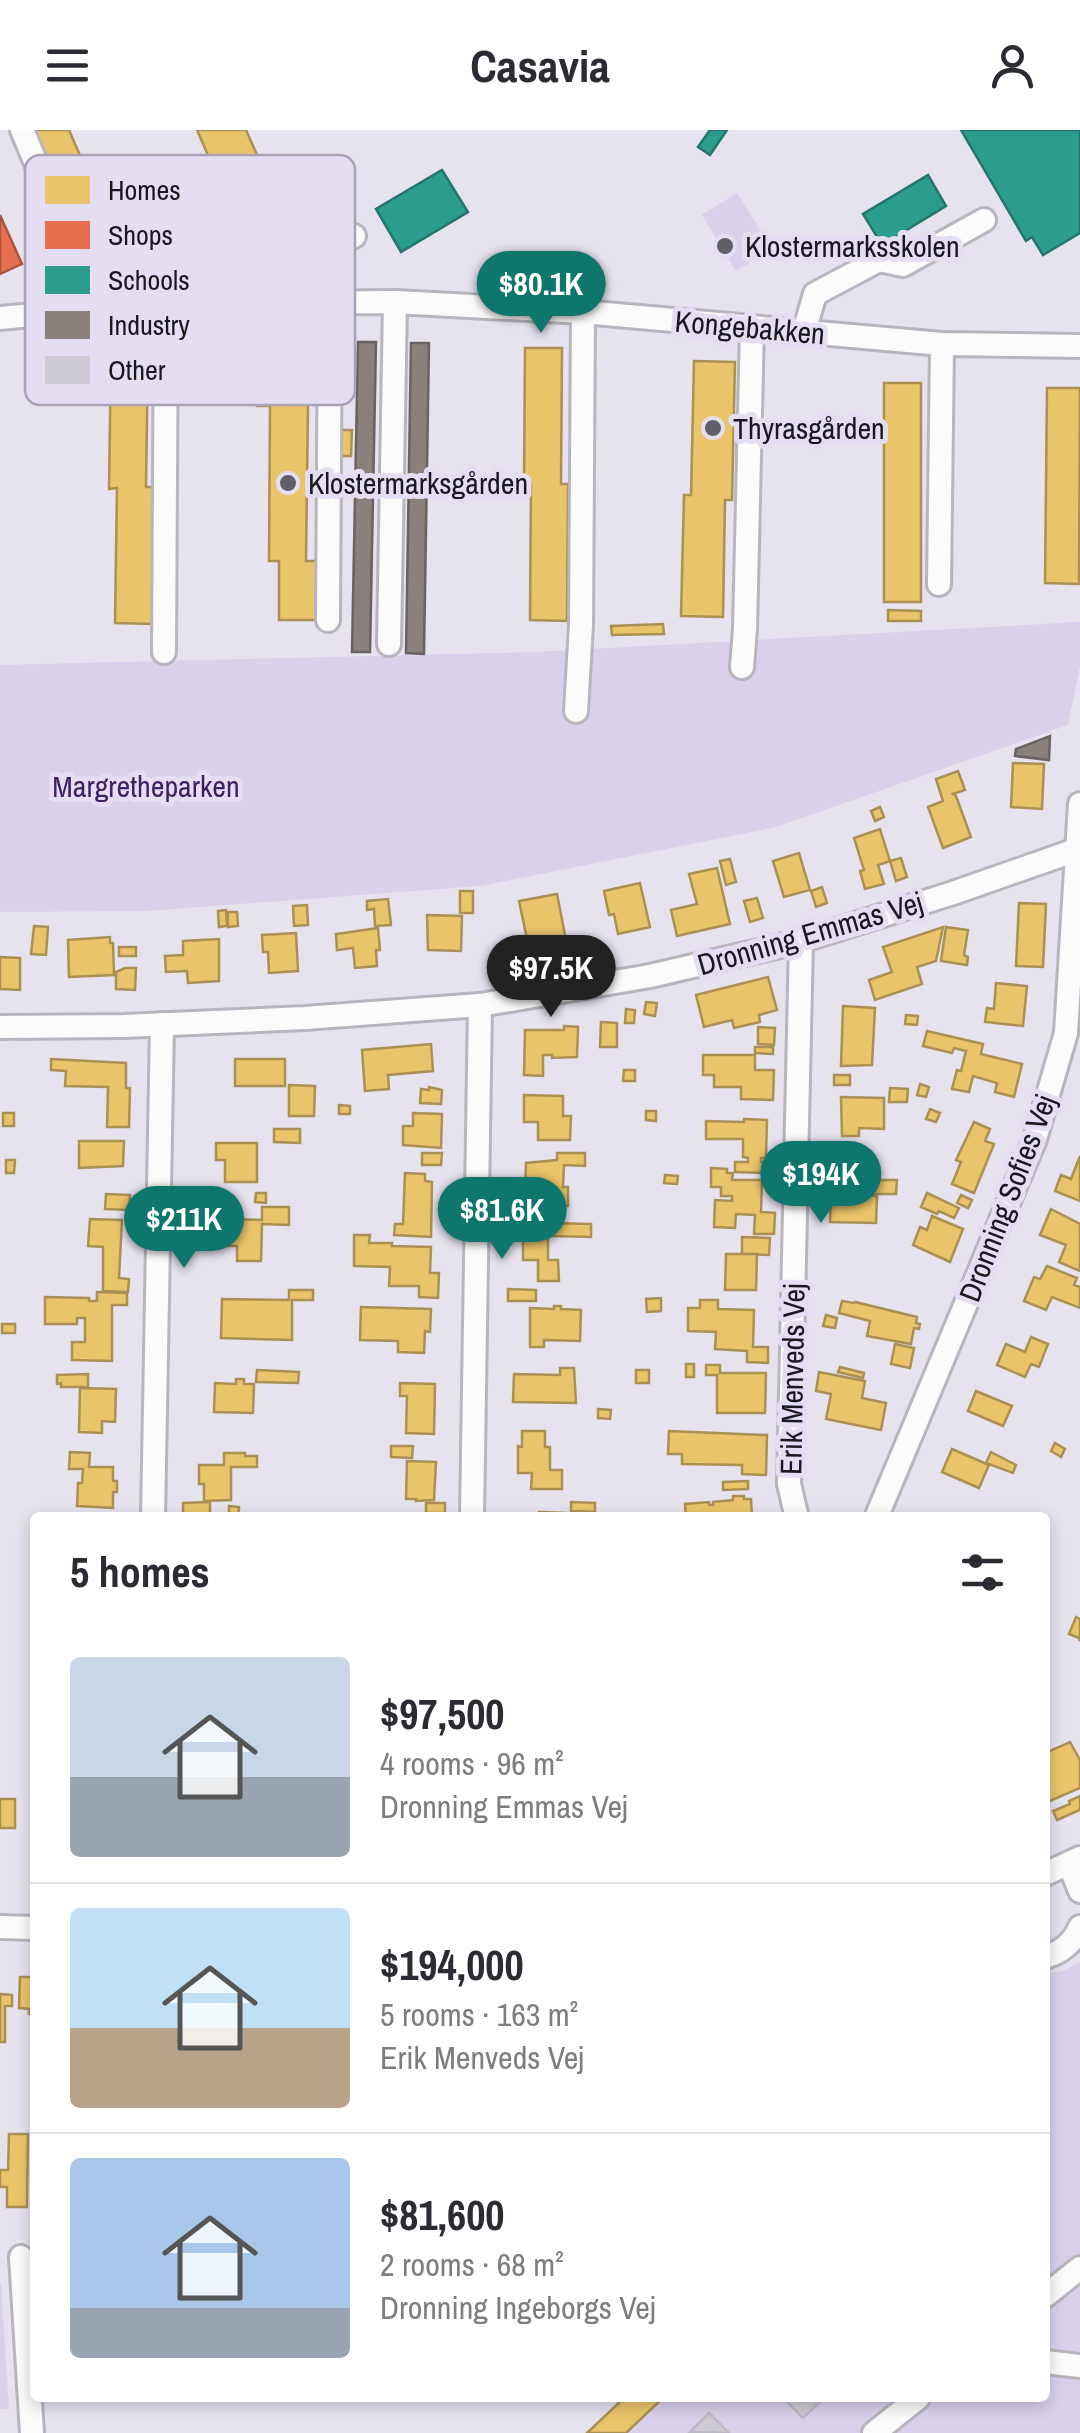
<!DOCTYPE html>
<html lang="en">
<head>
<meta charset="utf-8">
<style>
  body { margin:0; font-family:"Archivo Narrow",sans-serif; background:#f7f7f7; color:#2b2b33; height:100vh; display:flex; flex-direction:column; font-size:38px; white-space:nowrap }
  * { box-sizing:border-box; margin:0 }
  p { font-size:32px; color:#7c7c81 }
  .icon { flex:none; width:55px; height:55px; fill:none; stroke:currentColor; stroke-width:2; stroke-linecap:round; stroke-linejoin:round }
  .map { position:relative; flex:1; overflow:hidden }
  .sheet { position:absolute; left:30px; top:1382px; width:1020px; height:890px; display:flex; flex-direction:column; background:#fff; border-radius:10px; box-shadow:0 5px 15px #0003 }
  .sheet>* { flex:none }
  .price { position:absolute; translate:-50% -85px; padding:0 22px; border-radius:35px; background:#0f766e; color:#fff; font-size:32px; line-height:65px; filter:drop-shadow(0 2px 5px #0008) }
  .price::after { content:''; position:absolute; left:50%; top:60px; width:30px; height:22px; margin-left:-15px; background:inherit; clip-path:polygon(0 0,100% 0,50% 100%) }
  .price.on { background:#222; color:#fff }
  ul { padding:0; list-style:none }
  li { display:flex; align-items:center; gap:30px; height:250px; padding:0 40px }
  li+li { border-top:2px solid #e1e1e2 }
  li span { display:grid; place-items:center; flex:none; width:280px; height:200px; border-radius:10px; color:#555 }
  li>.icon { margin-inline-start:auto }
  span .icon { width:120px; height:120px; fill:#fffc; stroke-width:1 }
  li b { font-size:42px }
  h2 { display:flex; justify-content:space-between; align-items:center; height:120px; padding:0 40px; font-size:42px }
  header { display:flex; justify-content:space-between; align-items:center; height:130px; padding:0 40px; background:#fff; font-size:45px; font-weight:800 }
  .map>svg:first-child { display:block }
  .green { fill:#dad0ec }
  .homes { fill:#e9c46a; stroke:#ab9054; stroke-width:2.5 }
  .shops { fill:#e76f51; stroke:#aa5542; stroke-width:2.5 }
  .schools { fill:#2a9d8f; stroke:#25756d; stroke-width:2.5 }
  .industry { fill:#8a817c; stroke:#686260; stroke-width:2.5 }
  .building { fill:#cecbd4; stroke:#bdbac3; stroke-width:2.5 }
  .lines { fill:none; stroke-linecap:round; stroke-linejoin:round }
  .minor-casing { stroke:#b8b5be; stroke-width:28 }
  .minor { stroke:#fbfbfc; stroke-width:22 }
  .poi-dot { fill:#615f67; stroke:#e5def2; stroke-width:4 }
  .labels { text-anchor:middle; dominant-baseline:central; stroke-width:10; stroke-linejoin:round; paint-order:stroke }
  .poi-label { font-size:30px; fill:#1a181f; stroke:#e5def2; text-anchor:start }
  .street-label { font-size:30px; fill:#1a181f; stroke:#e5def2 }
  .park-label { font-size:30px; fill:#3f2162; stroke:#e5def2 }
  .key { fill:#e5def2; stroke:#a8a3b3; stroke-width:2.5 }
  .key-label { font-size:28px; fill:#1a181f }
</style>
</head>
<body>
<header><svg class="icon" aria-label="menu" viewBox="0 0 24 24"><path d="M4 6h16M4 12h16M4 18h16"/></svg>Casavia<svg class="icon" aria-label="person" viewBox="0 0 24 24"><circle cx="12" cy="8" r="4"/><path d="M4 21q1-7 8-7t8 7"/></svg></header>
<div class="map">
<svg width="1080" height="2303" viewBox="0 0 1080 2303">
  <rect width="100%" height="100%" fill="#e6e2ee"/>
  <!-- green -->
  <g class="green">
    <polygon points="737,63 772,119 736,141 702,85"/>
    <polygon points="1080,492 1080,536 1068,595 776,697 480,756 147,781 0,782 0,535 536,522"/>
    <polygon points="1080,1832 1080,2303 589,2303 629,2268 1045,2268 1045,1844 1062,1841"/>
    <polygon points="0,2152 1,2153 9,2279 0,2279"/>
  </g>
  <!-- homes -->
  <g class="homes">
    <polygon points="29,0 69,0 123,125 89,139"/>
    <polygon points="197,0 246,0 299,120 257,138"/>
    <polygon points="257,209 294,209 294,275 308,275 306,431 319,431 318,490 279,490 279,431 269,431 270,276 257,276"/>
    <polygon points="525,218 562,218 561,354 568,354 567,491 530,490 531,355 524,355"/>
    <polygon points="111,221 148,222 146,357 154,357 152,494 115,493 117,358 109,359"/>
    <polygon points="694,231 735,232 732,370 725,370 723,487 681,486 684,365 691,365"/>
    <rect x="884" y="253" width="37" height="219"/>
    <polygon points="1047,258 1080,258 1079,454 1045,453"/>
    <polygon points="338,300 352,300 351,326 338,326"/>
    <polygon points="888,480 921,481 921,491 888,491"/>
    <polygon points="663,494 664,504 612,505 611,496"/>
    <polygon points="1013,633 1044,634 1042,679 1011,677"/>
    <polygon points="958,641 965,660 953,664 956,666 971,707 943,718 928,677 943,671 936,649"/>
    <polygon points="880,677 884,687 875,691 871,681"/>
    <polygon points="880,699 890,731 901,728 907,747 896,751 890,731 878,735 884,754 865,759 860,741 864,740 854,708"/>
    <polygon points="799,723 810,760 784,767 773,731"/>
    <polygon points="730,729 736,752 726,755 720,731"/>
    <polygon points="717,738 730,794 677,806 671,780 697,774 689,744"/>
    <polygon points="640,753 650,797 618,804 614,784 609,785 604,761"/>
    <polygon points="822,757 827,773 816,777 811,761"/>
    <rect x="460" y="761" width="13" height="22"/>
    <polygon points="557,764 568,820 531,828 519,771"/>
    <polygon points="757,768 763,788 750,792 744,771"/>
    <polygon points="388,769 391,795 375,796 374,779 367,780 367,771"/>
    <polygon points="1019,773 1046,774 1043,837 1016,836"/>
    <polygon points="307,775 308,795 294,796 293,776"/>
    <polygon points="226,780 227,796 219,797 218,781"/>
    <polygon points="228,782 237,782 238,796 228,797"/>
    <polygon points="427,785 462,786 461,821 428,820"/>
    <polygon points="34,796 48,797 46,825 31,824"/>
    <polygon points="943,797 936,831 917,837 922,854 875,870 869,850 892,842 883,817"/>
    <polygon points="946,797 968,800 964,825 968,827 967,835 941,831"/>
    <polygon points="378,798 380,820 376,820 377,836 355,838 353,818 337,820 336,804"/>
    <polygon points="296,803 298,841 269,843 268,822 263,822 262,805"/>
    <polygon points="110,807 110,813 113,813 114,845 69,847 68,810"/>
    <polygon points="219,809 219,851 188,853 187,841 166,842 165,826 183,825 183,811"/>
    <polygon points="515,816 516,825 498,828 497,819"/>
    <rect x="119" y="817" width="17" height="9"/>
    <polygon points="0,827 20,828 20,860 0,859"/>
    <polygon points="125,838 136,838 135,860 116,859 116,842"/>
    <polygon points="768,847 777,880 759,885 760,892 734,898 732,890 704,897 696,865"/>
    <polygon points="996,853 1027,856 1023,896 985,892 987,878 994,879"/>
    <polygon points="646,872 657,873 655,886 644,884"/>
    <polygon points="843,876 875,878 872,935 841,936"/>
    <polygon points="626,879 635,880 634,893 625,893"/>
    <polygon points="906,885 918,886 917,895 905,894"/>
    <polygon points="601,892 617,893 617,917 600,917"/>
    <polygon points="564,896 578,897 577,927 552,928 552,925 543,925 543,946 524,945 525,900 564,900"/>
    <polygon points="758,897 775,898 774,915 758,914"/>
    <polygon points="927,901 983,914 981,924 1022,934 1014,967 995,962 997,953 973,946 969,962 952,959 957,940 961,941 966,921 954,918 952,923 923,916"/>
    <polygon points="431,914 433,941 388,945 389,959 365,961 362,920"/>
    <polygon points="755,917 773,917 773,924 755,923"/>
    <polygon points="703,925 755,925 755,940 774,940 773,970 741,969 741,957 714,957 714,945 703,945"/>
    <polygon points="51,929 126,933 126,958 130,958 129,997 107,997 108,957 65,956 66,941 51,940"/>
    <rect x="235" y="929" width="50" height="27"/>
    <polygon points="624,940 635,940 635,951 623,951"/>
    <rect x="834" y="945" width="16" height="10"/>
    <polygon points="920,954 929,957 926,967 917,965"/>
    <polygon points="289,955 315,956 314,986 289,986"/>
    <polygon points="429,957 442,960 441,974 420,973 421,959 429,960"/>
    <polygon points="890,958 908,959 907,972 889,972"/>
    <polygon points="524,965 563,966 563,986 571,986 570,1010 538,1010 538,992 524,992"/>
    <polygon points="841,967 884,968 884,999 859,998 859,1006 842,1006"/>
    <polygon points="339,975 350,976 350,984 339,984"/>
    <polygon points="930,979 940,983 936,992 926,989"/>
    <polygon points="646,981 656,981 656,991 646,990"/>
    <rect x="3" y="983" width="11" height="13"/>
    <polygon points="413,983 442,984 441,1018 403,1015 403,996 413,996"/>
    <polygon points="744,989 767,990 766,1028 761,1028 761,1032 766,1032 766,1043 735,1042 735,1032 748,1032 748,1028 743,1027 743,1009 706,1009 706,991 744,992"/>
    <polygon points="974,992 990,999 985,1011 994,1014 974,1063 952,1054 961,1032 956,1030"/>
    <polygon points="274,999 300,999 300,1013 274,1012"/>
    <polygon points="79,1011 124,1011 123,1036 79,1038"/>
    <polygon points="216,1013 257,1013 257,1052 225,1052 225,1030 216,1030"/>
    <polygon points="422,1023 442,1023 441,1035 422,1035"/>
    <polygon points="557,1023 585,1023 585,1036 564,1035 563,1057 568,1057 568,1076 538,1076 538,1060 525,1060 526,1033 557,1030"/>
    <polygon points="1080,1026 1080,1071 1055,1061 1061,1045 1071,1049"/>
    <polygon points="6,1030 15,1030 14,1043 6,1043"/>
    <polygon points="711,1038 727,1039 727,1043 733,1043 732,1050 762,1050 761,1082 775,1083 774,1104 754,1104 755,1085 736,1084 735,1098 714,1097 715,1070 732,1071 732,1066 721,1066 721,1057 711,1057"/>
    <polygon points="405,1043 425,1044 425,1051 432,1052 431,1107 394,1105 395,1094 403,1094"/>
    <polygon points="665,1045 678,1046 677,1054 664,1053"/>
    <polygon points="874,1050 897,1050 896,1064 873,1064"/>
    <polygon points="256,1063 266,1063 266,1073 255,1072"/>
    <polygon points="927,1063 959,1078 954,1088 939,1081 937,1084 921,1077"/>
    <polygon points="106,1064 130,1065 129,1080 105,1079"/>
    <polygon points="831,1064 877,1066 876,1093 830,1092"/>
    <polygon points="961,1065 972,1070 968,1078 957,1073"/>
    <polygon points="262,1077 289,1077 289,1095 262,1094 261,1131 237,1131 237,1116 227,1116 227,1089 262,1090"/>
    <polygon points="1051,1079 1080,1094 1080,1141 1059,1132 1066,1115 1040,1105"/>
    <polygon points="932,1086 963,1099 950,1132 913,1115 920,1097 927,1100"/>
    <polygon points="90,1089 122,1090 119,1148 129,1149 128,1162 103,1161 103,1117 88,1116"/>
    <polygon points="552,1093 591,1094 591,1107 552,1106"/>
    <polygon points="354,1105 370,1105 369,1113 392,1113 392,1116 431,1117 430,1143 439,1143 438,1168 419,1167 419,1156 389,1156 390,1137 354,1136"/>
    <polygon points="523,1107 548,1107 548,1130 558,1130 559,1151 538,1151 538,1130 523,1130"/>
    <polygon points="742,1107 770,1108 769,1125 742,1124"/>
    <polygon points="726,1124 757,1124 756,1160 725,1160"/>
    <polygon points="1047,1136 1077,1148 1074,1155 1080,1157 1080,1178 1052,1167 1046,1180 1024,1171 1034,1147 1040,1149"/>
    <polygon points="508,1159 536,1160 536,1171 508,1171"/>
    <polygon points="289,1160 313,1160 313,1170 292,1170 292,1210 221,1208 222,1169 289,1170"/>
    <polygon points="97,1162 127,1163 127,1175 112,1175 112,1231 72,1230 72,1212 85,1212 85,1188 77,1188 77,1194 45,1194 45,1167 89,1168 89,1171 97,1171"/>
    <polygon points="661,1168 661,1181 647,1182 646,1169"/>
    <polygon points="700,1170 718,1170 718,1179 754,1180 753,1217 768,1217 768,1233 747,1232 747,1221 715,1219 716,1202 688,1201 688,1178 700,1178"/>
    <polygon points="842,1171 854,1173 855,1172 917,1187 916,1193 920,1194 919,1199 914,1198 911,1214 867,1206 870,1191 839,1183"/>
    <polygon points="554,1176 561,1176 561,1179 581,1180 580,1211 544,1210 544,1217 530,1217 530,1178 554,1179"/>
    <polygon points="361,1177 431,1179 430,1202 425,1201 424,1223 398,1222 398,1211 360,1210"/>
    <polygon points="826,1185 837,1188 835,1198 823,1196"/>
    <rect x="2" y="1194" width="13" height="9"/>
    <polygon points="1031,1207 1048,1214 1039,1237 1031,1234 1025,1247 997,1235 1006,1214 1025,1222"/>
    <polygon points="895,1214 914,1218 910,1238 891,1234"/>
    <rect x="686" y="1234" width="8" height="13"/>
    <polygon points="706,1235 720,1235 720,1243 766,1243 765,1283 717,1283 717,1245 706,1245"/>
    <polygon points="840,1237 864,1243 863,1248 838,1242"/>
    <polygon points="560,1238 574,1238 576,1273 513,1272 514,1244 560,1245"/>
    <polygon points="257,1240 299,1242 298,1253 256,1252"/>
    <rect x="636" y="1240" width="13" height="13"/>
    <polygon points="819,1242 865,1251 862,1268 886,1273 881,1300 826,1289 831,1264 816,1261"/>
    <polygon points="88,1244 88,1257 61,1257 61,1253 57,1254 57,1245"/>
    <polygon points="236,1249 244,1249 244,1254 254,1254 253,1283 214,1282 215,1253 236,1254"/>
    <polygon points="400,1253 435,1254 434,1304 406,1303 407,1266 400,1266"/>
    <polygon points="80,1258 116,1259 115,1292 102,1291 102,1303 79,1302"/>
    <polygon points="976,1261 1012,1276 1003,1296 968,1281"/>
    <polygon points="598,1279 611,1280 610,1289 598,1288"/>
    <polygon points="522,1301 545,1301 545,1317 550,1317 550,1340 562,1340 562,1359 531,1359 532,1343 518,1343 518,1316 522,1317"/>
    <polygon points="669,1301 767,1305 766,1345 742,1344 742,1335 682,1334 682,1324 668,1324"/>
    <polygon points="1055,1313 1065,1319 1061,1327 1051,1321"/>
    <polygon points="391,1316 413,1316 412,1328 391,1327"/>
    <polygon points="952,1319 989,1335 979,1358 942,1342"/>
    <polygon points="70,1322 90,1323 89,1337 113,1337 113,1351 117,1351 117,1362 113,1362 113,1378 77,1376 78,1353 82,1353 83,1339 69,1339"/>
    <polygon points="991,1322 1016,1335 1013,1343 986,1333"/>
    <polygon points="224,1323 245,1323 245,1326 257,1326 257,1337 231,1337 231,1370 204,1371 204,1354 199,1354 199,1335 224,1335"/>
    <polygon points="407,1331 436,1332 434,1370 416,1371 416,1369 406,1369"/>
    <polygon points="748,1351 748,1359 723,1360 723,1352"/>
    <polygon points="733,1366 744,1366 744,1369 751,1369 752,1388 686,1388 685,1374 709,1372 709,1375 713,1375 713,1372 733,1370"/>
    <polygon points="210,1372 210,1388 183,1388 183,1373"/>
    <polygon points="571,1372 595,1373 595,1382 571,1381"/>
    <rect x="426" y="1373" width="19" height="10"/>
    <polygon points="229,1376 239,1377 238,1388 229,1388"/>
    <polygon points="539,1382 566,1383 566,1388 539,1388"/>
    <polygon points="1076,1487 1080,1489 1080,1511 1079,1508 1069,1504"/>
    <polygon points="1070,1612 1080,1630 1080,1658 1045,1673 1045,1623"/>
    <polygon points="1080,1666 1080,1680 1057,1690 1053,1681 1070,1674 1069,1671"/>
    <rect x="0" y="1669" width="15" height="29"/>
    <polygon points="32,1843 35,1843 35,1884 29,1884 29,1879 19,1878 20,1847 32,1847"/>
    <polygon points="0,1864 12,1865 12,1876 5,1876 5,1912 0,1912"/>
    <polygon points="9,2004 28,2004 27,2077 7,2077 7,2057 0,2057 0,2040 8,2040"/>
    <polygon points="624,2268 663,2268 626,2303 587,2303"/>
  </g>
  <!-- shops -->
  <polygon class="shops" points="0,85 22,134 0,144"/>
  <!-- schools -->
  <g class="schools">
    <polygon points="710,0 727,0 710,25 698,17"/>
    <polygon points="961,0 1080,0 1080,103 1043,125 1032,107 1026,111"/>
    <polygon points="442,40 468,82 401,122 376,79"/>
    <polygon points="928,45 946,76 882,115 863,84"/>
  </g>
  <!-- industry -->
  <g class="industry">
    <polygon points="358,212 376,212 370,522 352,522"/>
    <polygon points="411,213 429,213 424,524 406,523"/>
    <polygon points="1050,606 1049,630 1015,626 1016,619"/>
  </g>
  <!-- building -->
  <g class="building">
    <polygon points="783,2268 822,2268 823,2269 803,2288"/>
    <polygon points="709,2283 729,2303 690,2302"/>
  </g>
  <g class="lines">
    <!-- minor casing -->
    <g class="minor-casing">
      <g id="minor">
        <polyline points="22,0 79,135"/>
        <polyline points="312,125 354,106"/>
        <polyline points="0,188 147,174 395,172 583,182 942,214 1080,216"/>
        <polyline points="804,202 815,164 879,130 903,135 984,90"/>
        <polyline points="939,454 942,214"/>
        <polyline points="328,490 330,172"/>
        <polyline points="389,514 395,172"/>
        <polyline points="164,522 166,174"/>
        <polyline points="742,537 745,499 752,197"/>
        <polyline points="576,581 581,495 583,182"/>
        <polyline points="0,897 124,896 305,888 480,875 650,846 801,811 953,763 1076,720"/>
        <polyline points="153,1388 162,894"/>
        <polyline points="472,1388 480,875"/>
        <polyline points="797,1388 789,1354 801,811"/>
        <polyline points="876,1388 1035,1009 1066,903 1080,674"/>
        <polyline points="1069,1733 1080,1761"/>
        <polyline points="1045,1744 1080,1728"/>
        <polyline points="0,1797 35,1798"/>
        <path d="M1045,1827C1062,1822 1073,1813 1080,1797"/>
        <polyline points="21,2127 32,2303"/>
        <polyline points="1045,2166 1080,2138"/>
        <polyline points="1045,2232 1080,2236"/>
        <polyline points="874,2303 918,2268"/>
      </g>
    </g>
    <!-- minor -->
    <use href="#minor" class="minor"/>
  </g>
  <!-- markers -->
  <g class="poi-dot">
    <circle cx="725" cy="116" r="10"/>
    <circle cx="713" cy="298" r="10"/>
    <circle cx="288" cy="353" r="10"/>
  </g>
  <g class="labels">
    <!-- poi labels -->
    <g class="poi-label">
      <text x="745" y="116">Klostermarksskolen</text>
      <text x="733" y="298">Thyrasgården</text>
      <text x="308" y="353">Klostermarksgården</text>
    </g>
    <!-- street labels -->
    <g class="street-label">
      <text transform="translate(750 197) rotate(5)">Kongebakken</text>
      <text transform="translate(810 803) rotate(-16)">Dronning Emmas Vej</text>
      <text transform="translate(1007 1068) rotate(-69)">Dronning Sofies Vej</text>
      <text transform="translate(792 1249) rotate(-89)">Erik Menveds Vej</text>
    </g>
    <!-- park labels -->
    <g class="park-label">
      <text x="146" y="656">Margretheparken</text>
    </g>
  </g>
  <!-- legend -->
  <rect x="25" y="25" width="330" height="250" rx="15" class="key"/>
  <rect x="45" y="46" width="45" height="28" fill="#e9c46a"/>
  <rect x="45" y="91" width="45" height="28" fill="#e76f51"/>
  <rect x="45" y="136" width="45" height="28" fill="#2a9d8f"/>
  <rect x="45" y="181" width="45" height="28" fill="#8a817c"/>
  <rect x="45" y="226" width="45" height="28" fill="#cecbd4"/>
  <g class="key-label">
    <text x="108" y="70">Homes</text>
    <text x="108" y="115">Shops</text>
    <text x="108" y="160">Schools</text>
    <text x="108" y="205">Industry</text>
    <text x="108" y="250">Other</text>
  </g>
</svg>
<b class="price" style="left:541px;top:206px">$80.1K</b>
<b class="price on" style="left:551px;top:890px">$97.5K</b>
<b class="price" style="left:821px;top:1096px">$194K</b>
<b class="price" style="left:502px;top:1132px">$81.6K</b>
<b class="price" style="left:184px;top:1141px">$211K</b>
<section class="sheet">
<h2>5 homes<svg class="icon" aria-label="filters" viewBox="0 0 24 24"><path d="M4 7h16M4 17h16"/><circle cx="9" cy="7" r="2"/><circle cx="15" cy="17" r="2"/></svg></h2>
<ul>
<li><span style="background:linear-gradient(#c9d6e8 60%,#9aa5b1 0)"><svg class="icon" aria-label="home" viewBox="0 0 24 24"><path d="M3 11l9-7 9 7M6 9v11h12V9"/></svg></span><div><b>$97,500</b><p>4 rooms · 96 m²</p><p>Dronning Emmas Vej</p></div></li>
<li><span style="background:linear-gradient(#bfe0f5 60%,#b9a48a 0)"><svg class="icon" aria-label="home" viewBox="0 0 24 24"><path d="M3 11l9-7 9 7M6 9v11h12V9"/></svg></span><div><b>$194,000</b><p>5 rooms · 163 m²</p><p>Erik Menveds Vej</p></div></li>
<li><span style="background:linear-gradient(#a9c7e8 75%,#9aa5b1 0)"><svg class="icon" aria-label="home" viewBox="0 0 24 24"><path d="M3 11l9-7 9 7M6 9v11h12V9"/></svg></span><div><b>$81,600</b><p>2 rooms · 68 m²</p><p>Dronning Ingeborgs Vej</p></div></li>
</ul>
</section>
</div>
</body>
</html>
